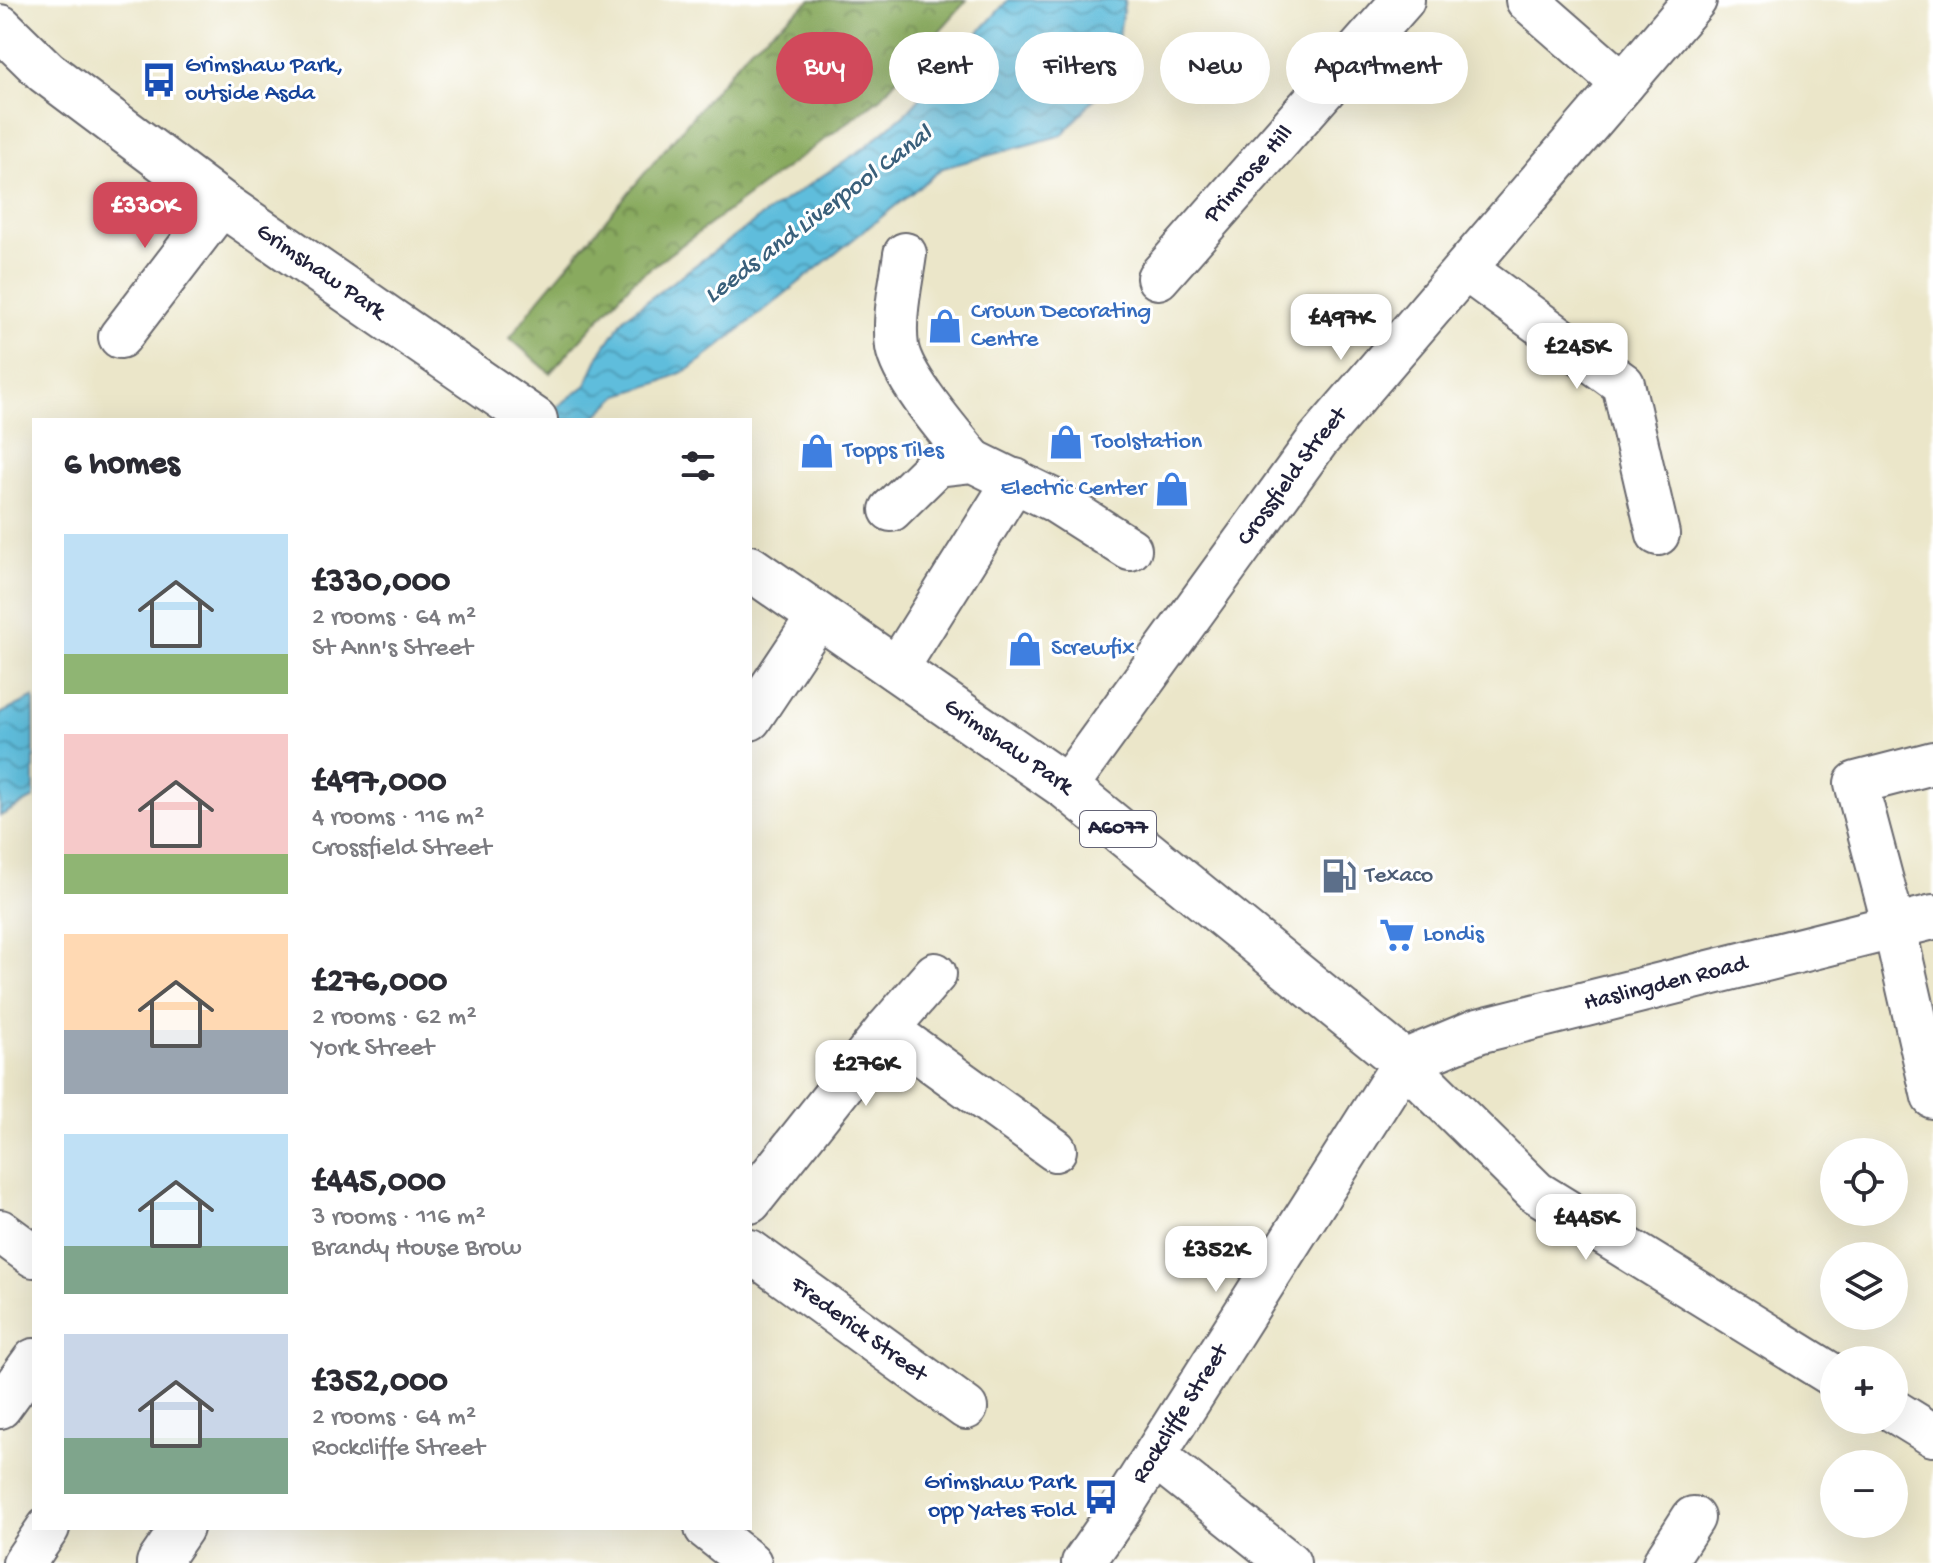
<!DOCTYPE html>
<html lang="en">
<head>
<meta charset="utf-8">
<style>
  body { margin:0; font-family:"Gochi Hand",sans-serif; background:#f2f2f3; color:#2b2b33; height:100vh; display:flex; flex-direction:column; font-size:30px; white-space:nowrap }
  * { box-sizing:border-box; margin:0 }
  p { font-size:26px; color:#7c7c81 }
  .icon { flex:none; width:44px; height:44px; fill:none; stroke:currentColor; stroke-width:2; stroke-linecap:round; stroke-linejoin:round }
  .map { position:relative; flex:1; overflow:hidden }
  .details { position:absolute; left:32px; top:418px; width:720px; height:1112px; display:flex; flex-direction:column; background:#fff; border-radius:0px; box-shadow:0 8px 32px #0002 }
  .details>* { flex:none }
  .guide { position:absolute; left:776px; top:32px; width:760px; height:72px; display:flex; gap:16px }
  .fabs { position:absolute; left:1820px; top:1138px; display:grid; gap:16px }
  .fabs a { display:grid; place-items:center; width:88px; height:88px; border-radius:50%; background:#fff; box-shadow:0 8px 32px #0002; font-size:40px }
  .price { position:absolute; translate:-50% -68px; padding:0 18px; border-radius:16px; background:#fff; color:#222; font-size:26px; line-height:52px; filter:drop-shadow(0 2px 4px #0008) }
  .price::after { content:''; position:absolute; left:50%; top:48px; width:24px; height:18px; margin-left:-12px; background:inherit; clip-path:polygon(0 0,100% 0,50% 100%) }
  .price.current { background:#d1495b; color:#fff }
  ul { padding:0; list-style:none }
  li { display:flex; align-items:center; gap:24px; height:200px; padding:0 32px }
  li span { display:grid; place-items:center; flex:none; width:224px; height:160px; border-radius:0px; color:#555 }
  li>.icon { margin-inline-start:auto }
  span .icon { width:96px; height:96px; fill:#fffc; stroke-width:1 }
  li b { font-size:34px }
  h2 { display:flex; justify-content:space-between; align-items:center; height:96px; padding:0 32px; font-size:34px }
  .pill { padding:0 28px; border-radius:36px; background:#fff; box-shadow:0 8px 32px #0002; font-size:28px; line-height:72px }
  .pill.current { background:#d1495b; color:#fff }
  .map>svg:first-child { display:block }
  .forest { fill:url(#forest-crowns); stroke:#56664d; stroke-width:2 }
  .water { fill:url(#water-waves); stroke:#40708c; stroke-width:2 }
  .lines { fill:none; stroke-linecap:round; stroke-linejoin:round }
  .minor-casing { stroke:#68676d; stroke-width:46 }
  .highway-casing { stroke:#68676d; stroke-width:48 }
  .minor { stroke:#fff; stroke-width:42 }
  .highway { stroke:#fff; stroke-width:44 }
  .labels { text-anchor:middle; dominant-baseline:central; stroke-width:6; stroke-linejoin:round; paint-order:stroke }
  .shield { fill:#fff; stroke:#646476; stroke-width:2 }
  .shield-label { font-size:22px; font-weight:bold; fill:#22223b }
  .transit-label { font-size:24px; fill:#164399; stroke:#fff; text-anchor:start }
  .street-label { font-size:24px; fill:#22223b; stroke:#fff }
  .shop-label { font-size:24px; fill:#366cbe; stroke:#fff; text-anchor:start }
  .service-label { font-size:24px; fill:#4e5e75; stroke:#fff; text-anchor:start }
  .water-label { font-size:26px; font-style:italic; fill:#3a607b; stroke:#fff }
</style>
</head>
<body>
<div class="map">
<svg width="1933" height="1563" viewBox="0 0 1933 1563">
  <defs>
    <pattern id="forest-crowns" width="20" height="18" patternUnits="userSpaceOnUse" patternTransform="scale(2)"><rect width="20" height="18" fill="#89aa5f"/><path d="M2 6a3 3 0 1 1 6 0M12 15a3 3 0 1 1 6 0" fill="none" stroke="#708a50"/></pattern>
    <pattern id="water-waves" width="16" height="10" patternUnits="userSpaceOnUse" patternTransform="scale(2)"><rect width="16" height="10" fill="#5ebddc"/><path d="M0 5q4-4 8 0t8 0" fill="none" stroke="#4d99b4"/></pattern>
  </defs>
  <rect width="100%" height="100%" fill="#fff"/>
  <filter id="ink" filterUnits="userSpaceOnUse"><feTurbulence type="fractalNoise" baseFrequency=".0125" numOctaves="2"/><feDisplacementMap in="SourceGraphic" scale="16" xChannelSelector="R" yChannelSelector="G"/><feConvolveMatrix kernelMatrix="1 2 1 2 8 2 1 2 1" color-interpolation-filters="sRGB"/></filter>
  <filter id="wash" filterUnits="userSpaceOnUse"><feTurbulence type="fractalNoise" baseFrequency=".006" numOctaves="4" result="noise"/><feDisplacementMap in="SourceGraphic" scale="32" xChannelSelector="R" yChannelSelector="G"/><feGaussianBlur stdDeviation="1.8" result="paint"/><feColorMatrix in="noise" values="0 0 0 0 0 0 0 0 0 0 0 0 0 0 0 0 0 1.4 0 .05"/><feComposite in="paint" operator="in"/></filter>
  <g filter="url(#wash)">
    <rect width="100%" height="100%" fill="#ebe6c9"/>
    <!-- forest -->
    <polygon class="forest" points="811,0 967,0 879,99 633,281 550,373 510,338 539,299 750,48"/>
    <!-- water -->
    <g class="water">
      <polygon points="1008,0 1125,0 1116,50 1097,96 1062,135 943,168 690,369 658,383 619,395 592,420 540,420 586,385 600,354 625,317 762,216 864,148 907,112"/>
      <polygon points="34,697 34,798 0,816 0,714"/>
    </g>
  </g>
  <g filter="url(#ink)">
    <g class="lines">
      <!-- minor casing -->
      <g class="minor-casing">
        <g id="minor">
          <polyline points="1527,0 1623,84"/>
          <path d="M905,254C901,284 893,316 897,347C902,378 952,435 973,461"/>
          <polyline points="1465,269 1623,384 1658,534"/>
          <path id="s1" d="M1158,278L1403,0"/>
          <polyline points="120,337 222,204"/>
          <polyline points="891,510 937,465 973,461 1053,500 1130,549"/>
          <polyline points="896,670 1015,480"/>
          <polyline points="750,719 818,617"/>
          <polyline points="1933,763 1856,783 1894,926 1933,1097"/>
          <path id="s2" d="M1066,787L1318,440L1695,0"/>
          <polyline points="887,1029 1055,1150"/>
          <polyline points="750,1202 887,1029 935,974"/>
          <polyline points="0,1231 34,1256"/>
          <path id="s3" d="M750,1251L966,1408"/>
          <polyline points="0,1407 34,1360"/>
          <polyline points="1894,1411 1933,1435"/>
          <polyline points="1155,1456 1289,1563"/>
          <polyline points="706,1528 750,1563"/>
          <polyline points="24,1563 48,1528"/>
          <polyline points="158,1563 182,1528"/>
          <path id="s4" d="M1083,1563L1118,1513L1404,1062L1536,1192L1834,1376"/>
          <polyline points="1664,1563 1693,1518"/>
        </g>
      </g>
      <!-- highway casing -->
      <g class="highway-casing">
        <g id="highway">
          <path id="s5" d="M0,27L46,72L222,204L535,420"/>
          <path id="s6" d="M750,568L1066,787L1404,1062L1478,1031L1933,917"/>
        </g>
      </g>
      <!-- minor -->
      <use href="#minor" class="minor"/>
      <!-- highway -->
      <use href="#highway" class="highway"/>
    </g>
  </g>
  <!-- icons -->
  <defs>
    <g id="bus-bare" transform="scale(2.76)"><path d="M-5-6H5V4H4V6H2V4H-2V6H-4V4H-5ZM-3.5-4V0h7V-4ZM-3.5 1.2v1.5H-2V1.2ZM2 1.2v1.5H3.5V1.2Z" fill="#1a4fb4" stroke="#fff" stroke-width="2.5" paint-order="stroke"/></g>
    <g id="shop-bare" transform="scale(2.76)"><path d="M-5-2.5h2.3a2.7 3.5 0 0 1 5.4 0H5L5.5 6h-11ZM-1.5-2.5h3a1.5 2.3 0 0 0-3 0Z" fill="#3f7fe0" stroke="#fff" stroke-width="2.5" paint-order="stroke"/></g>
    <g id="fuel-bare" transform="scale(2.76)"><path d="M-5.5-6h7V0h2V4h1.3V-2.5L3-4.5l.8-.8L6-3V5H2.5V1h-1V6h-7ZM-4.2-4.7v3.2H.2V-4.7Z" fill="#5c6f8a" stroke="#fff" stroke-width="2.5" paint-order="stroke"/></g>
    <g id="supermarket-bare" transform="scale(2.76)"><path d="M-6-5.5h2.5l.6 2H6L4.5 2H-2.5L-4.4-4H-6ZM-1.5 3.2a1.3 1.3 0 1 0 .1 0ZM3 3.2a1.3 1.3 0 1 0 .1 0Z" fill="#3f7fe0" stroke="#fff" stroke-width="2.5" paint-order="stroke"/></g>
  </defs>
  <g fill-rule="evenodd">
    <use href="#bus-bare" x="159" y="80"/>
    <use href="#shop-bare" x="945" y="326"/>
    <use href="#shop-bare" x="1066" y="442"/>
    <use href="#shop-bare" x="817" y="451"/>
    <use href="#shop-bare" x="1172" y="489"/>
    <use href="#shop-bare" x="1025" y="649"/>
    <use href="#fuel-bare" x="1339" y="876"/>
    <use href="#supermarket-bare" x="1397" y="935"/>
    <use href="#bus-bare" x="1101" y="1497"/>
  </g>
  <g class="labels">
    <!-- shield labels -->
    <rect class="shield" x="1080" y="811" width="76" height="36" rx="6"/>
    <g class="shield-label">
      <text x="1118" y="829">A6077</text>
    </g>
    <!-- transit labels -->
    <g class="transit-label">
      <text x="185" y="66">Grimshaw Park,<tspan x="185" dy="28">outside Asda</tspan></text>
      <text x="1075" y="1483" text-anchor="end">Grimshaw Park<tspan x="1075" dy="28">opp Yates Fold</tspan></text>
    </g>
    <!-- street labels -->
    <g class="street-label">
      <text stroke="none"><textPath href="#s1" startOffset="138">Primrose Hill</textPath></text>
      <text stroke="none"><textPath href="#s5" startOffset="404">Grimshaw Park</textPath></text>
      <text stroke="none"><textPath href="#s2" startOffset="384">Crossfield Street</textPath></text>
      <text stroke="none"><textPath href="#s6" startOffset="314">Grimshaw Park</textPath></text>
      <text stroke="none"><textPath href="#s6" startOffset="1094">Haslingden Road</textPath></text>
      <text stroke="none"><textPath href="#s3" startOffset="134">Frederick Street</textPath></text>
      <text stroke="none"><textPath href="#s4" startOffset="178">Rockcliffe Street</textPath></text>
    </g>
    <!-- shop labels -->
    <g class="shop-label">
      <text x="971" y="312">Crown Decorating<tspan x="971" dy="28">Centre</tspan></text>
      <text x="1092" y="442">Toolstation</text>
      <text x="843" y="451">Topps Tiles</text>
      <text x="1146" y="489" text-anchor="end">Electric Center</text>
      <text x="1051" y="649">Screwfix</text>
      <text x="1423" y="935">Londis</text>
    </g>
    <!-- service labels -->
    <g class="service-label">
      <text x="1365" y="876">Texaco</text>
    </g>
    <!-- water labels -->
    <g class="water-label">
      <text transform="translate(819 216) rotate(-37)">Leeds and Liverpool Canal</text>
    </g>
  </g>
</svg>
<div class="fabs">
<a><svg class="icon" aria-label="locate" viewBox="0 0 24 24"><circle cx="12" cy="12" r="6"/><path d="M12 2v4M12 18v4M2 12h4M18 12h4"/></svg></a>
<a><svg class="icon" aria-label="layers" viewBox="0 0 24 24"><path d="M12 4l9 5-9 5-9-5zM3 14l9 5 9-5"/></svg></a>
<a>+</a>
<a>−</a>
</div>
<b class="price current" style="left:145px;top:250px">£330K</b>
<b class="price" style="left:1341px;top:362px">£497K</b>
<b class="price" style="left:1577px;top:391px">£245K</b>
<b class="price" style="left:866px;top:1108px">£276K</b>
<b class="price" style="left:1586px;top:1262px">£445K</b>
<b class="price" style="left:1216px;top:1294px">£352K</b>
<div class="guide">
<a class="pill current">Buy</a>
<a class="pill">Rent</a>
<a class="pill">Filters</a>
<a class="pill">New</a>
<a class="pill">Apartment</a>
</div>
<section class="details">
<h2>6 homes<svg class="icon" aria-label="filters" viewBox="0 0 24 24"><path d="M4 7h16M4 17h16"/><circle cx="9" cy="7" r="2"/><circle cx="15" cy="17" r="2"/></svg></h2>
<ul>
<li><span style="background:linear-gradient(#bfe0f5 75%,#8fb573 0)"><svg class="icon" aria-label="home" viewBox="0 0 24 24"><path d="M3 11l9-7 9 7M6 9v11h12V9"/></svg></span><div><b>£330,000</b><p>2 rooms · 64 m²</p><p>St Ann's Street</p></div></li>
<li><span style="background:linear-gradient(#f6c9c9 75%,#8fb573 0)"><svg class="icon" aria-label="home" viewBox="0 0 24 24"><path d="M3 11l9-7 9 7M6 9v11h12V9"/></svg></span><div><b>£497,000</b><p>4 rooms · 116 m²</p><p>Crossfield Street</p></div></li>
<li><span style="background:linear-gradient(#ffd9b3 60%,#9aa5b1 0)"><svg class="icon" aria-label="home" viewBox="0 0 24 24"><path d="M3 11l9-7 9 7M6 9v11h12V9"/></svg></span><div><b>£276,000</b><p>2 rooms · 62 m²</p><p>York Street</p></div></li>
<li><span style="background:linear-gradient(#bfe0f5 70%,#7fa58c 0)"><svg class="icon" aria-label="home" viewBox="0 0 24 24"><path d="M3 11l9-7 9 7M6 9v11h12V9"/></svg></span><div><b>£445,000</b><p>3 rooms · 116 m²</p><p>Brandy House Brow</p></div></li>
<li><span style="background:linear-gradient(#c9d6e8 65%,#7fa58c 0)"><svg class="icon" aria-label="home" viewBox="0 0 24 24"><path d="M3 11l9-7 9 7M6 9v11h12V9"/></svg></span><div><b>£352,000</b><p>2 rooms · 64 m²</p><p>Rockcliffe Street</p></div></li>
</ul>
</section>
</div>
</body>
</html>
